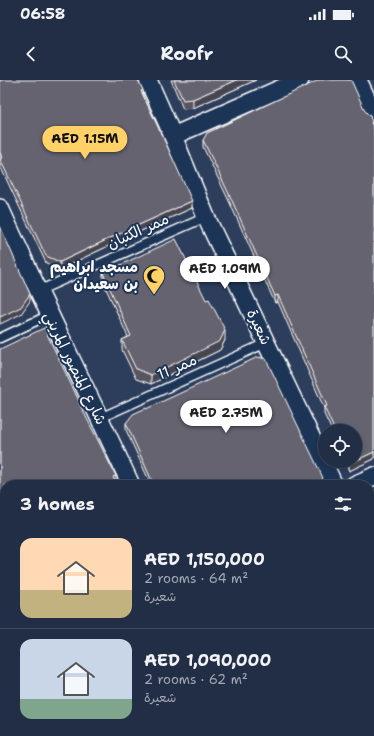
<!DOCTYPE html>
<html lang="en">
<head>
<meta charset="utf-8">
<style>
  body { margin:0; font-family:"Shantell Sans","Playpen Sans Arabic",sans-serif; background:#2d3a50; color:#f1f3f6; height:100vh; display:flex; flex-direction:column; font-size:15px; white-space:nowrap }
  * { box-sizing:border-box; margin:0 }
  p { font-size:13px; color:#a2a8b3 }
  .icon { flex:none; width:22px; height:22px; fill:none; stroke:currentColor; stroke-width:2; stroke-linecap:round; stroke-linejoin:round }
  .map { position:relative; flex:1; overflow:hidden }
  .details { position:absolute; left:0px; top:400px; width:374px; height:256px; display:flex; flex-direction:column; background:#212e45; border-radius:16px 16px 0 0; box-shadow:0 2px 6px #0003,0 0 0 1px #3e4a5e }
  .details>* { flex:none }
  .tools { position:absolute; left:318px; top:344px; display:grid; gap:8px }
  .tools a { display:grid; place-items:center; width:44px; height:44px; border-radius:50%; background:#212e45; box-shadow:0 2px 6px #0003,0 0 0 1px #3e4a5e; font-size:20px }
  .price { position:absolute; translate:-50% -34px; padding:0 9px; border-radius:14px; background:#fff; color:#222; font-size:13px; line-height:26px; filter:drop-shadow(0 1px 2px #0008) }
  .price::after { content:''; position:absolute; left:50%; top:24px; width:12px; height:9px; margin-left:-6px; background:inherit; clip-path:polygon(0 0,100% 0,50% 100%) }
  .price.selected { background:#ffd166; color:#111 }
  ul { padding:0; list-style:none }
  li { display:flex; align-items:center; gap:12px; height:100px; padding:0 20px }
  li+li { border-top:1px solid #3e4a5e }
  li span { display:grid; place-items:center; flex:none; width:112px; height:80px; border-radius:12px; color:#555 }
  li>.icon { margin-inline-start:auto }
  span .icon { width:48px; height:48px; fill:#fffc; stroke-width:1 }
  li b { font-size:17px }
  h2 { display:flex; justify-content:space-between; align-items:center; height:48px; padding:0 20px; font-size:17px }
  .status { display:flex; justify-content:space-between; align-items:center; height:28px; padding:0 20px; background:#212e45; direction:ltr }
  .status svg { height:11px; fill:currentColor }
  header { display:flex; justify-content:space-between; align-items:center; height:52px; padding:0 20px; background:#212e45; font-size:18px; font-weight:700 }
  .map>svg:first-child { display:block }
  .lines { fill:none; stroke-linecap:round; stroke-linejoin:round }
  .service-casing { stroke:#fff; stroke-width:11 }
  .minor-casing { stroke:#fff; stroke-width:20 }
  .service { stroke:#1d3557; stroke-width:8 }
  .minor { stroke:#1d3557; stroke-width:17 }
  .wall { fill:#585561; stroke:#fff }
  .shaded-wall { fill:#47454f; stroke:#fff }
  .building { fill:#666371; stroke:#fff }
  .labels { text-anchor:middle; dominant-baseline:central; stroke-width:4; stroke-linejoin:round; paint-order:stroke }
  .street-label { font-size:15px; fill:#fff; stroke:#1d3557 }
  .poi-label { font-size:15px; font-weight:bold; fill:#fff; stroke:#1d3557; text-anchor:end }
</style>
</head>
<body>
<div class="status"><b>06:58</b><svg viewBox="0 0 49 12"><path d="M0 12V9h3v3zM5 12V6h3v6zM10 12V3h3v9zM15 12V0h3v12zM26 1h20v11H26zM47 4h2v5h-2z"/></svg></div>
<header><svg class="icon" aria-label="back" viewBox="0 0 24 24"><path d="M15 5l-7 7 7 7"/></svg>Roofr<svg class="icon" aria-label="search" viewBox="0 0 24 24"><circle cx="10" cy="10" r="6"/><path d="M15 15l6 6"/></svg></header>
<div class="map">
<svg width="374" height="656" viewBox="0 0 374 656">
  <rect width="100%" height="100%" fill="#2c3e5c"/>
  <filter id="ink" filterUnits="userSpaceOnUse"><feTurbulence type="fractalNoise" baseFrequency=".025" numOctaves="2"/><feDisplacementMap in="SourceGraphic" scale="8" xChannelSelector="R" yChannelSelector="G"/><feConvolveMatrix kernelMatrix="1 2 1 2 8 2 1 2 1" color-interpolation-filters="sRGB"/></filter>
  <g filter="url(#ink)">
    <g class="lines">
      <!-- service casing -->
      <g class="service-casing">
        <g id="service">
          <polyline points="38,211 206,137"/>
          <polyline points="0,258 49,235"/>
          <polyline points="100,338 266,263"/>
        </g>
      </g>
      <!-- minor casing -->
      <g class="minor-casing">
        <g id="minor">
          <polyline points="148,0 173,56 206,137 334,405"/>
          <polyline points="358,0 374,34"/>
          <polyline points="173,56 300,0"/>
          <path d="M0,128C42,221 88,312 131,405"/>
          <polyline points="354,405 374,396"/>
          <polyline points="369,480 374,491"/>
          <polyline points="369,559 374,557"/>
          <polyline points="0,587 5,597"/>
          <polyline points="30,651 32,656"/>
          <polyline points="342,651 344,656"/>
          <polyline points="156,656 167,651"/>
        </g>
      </g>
      <!-- service -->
      <use href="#service" class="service"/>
      <!-- minor -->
      <use href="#minor" class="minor"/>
    </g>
    <!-- wall -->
    <g class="wall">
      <polygon points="0,0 143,16 192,128 121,160 60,189 46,183 0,86"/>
      <polygon points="171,0 256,0 193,28 183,29"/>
      <polygon points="365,31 374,50 374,379 349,391 345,381 355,381 355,351 332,351 324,334 324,328 278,222 275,223 229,121 203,67 203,60"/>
      <polygon points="103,193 225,260 220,270 151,304 136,299 122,270 122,260 128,257 103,202"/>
      <polygon points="0,269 5,405 5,547 0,536"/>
      <polygon points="146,329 323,402 325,405 151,405 126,350 126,343"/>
      <polygon points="374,410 374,436 371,429 371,422"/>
      <polygon points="53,651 133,651 122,656 55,656"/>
    </g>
    <!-- shaded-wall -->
    <g class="shaded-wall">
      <polygon points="237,0 256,0 193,28 193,19"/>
      <polygon points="143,10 143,17 141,11"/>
      <polygon points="192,121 192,128 121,160 60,189 60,182 121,153"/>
      <polygon points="30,214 30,221 21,234 0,244 0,237"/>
      <polygon points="278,215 278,222 275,223 275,216"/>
      <polygon points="225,250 225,260 220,270 151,304 151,295"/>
      <polygon points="374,372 374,379 349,391 349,384"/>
      <polygon points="116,396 116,403 113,397"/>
      <polygon points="154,400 154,405 152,405 152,401"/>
      <polygon points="374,533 374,540 369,542 369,535"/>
      <polygon points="118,651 133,651 122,656 108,656"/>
    </g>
    <!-- building -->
    <g class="building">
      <polygon points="0,0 138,0 143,10 141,11 167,66 192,121 121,153 60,182 46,176 0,79 2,78 0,72"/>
      <polygon points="174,0 237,0 193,19 183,20"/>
      <polygon points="319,0 351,0 365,31 370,36 372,42 371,42 374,50 374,372 355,381 355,351 335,351 324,327 327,326 278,215 275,216 229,114 203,60 207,53"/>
      <polygon points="0,146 30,214 21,227 0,237"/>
      <polygon points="176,159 206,220 209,219 225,250 220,261 151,295 136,289 122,260 131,256 103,193"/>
      <polygon points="44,248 80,323 79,323 116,396 113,397 117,405 5,405 5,540 0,529 0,269"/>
      <polygon points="258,277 266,279 323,398 322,399 325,405 156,405 154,400 152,401 126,343 133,334 146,328 146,329"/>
      <polygon points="348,381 355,381 349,384"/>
      <polygon points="374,410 374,429 371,422"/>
      <polygon points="369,503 374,515 374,533 369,535"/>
      <polygon points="0,606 5,617 5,651 20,651 22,656 0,656"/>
      <polygon points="56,651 118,651 108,656 58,656"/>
      <polygon points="191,651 331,651 333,656 180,656"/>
    </g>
  </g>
  <!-- icons -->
  <defs>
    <g id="mosque-pin" transform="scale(1.15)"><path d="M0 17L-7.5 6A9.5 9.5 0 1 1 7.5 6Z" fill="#ffd166" stroke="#1d3557"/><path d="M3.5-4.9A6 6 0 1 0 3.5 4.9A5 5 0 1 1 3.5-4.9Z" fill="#111"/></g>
  </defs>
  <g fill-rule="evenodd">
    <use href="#mosque-pin" x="154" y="196"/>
  </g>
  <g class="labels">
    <!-- street labels -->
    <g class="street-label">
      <text transform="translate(138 151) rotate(-24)">ممر الكتبان</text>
      <text transform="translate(259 247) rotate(65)">شعيرة</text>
      <text transform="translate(177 287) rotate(-24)">ممر 11</text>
      <text transform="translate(75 288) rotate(64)">شارع المنصور المريني</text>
    </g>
    <!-- poi labels -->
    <g class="poi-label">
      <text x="138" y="187">مسجد ابراهيم<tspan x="138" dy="17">بن سعيدان</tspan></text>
    </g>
  </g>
</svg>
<div class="tools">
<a><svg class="icon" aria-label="locate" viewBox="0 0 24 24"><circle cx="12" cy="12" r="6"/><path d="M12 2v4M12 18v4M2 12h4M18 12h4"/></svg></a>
</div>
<b class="price selected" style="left:85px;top:80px">AED 1.15M</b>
<b class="price" style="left:225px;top:210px">AED 1.09M</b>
<b class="price" style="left:226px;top:354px">AED 2.75M</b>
<section class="details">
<h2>3 homes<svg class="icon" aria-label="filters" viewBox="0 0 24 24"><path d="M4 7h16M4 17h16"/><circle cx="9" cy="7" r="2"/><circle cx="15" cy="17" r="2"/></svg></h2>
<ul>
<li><span style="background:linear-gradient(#ffd9b3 65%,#c2b280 0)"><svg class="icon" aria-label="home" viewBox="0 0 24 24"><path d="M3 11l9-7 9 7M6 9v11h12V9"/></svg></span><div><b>AED 1,150,000</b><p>2 rooms · 64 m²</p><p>شعيرة</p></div></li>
<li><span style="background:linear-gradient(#c9d6e8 75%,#7fa58c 0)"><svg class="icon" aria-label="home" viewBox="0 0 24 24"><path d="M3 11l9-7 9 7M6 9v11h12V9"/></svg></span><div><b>AED 1,090,000</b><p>2 rooms · 62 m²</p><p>شعيرة</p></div></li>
</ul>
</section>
</div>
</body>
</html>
